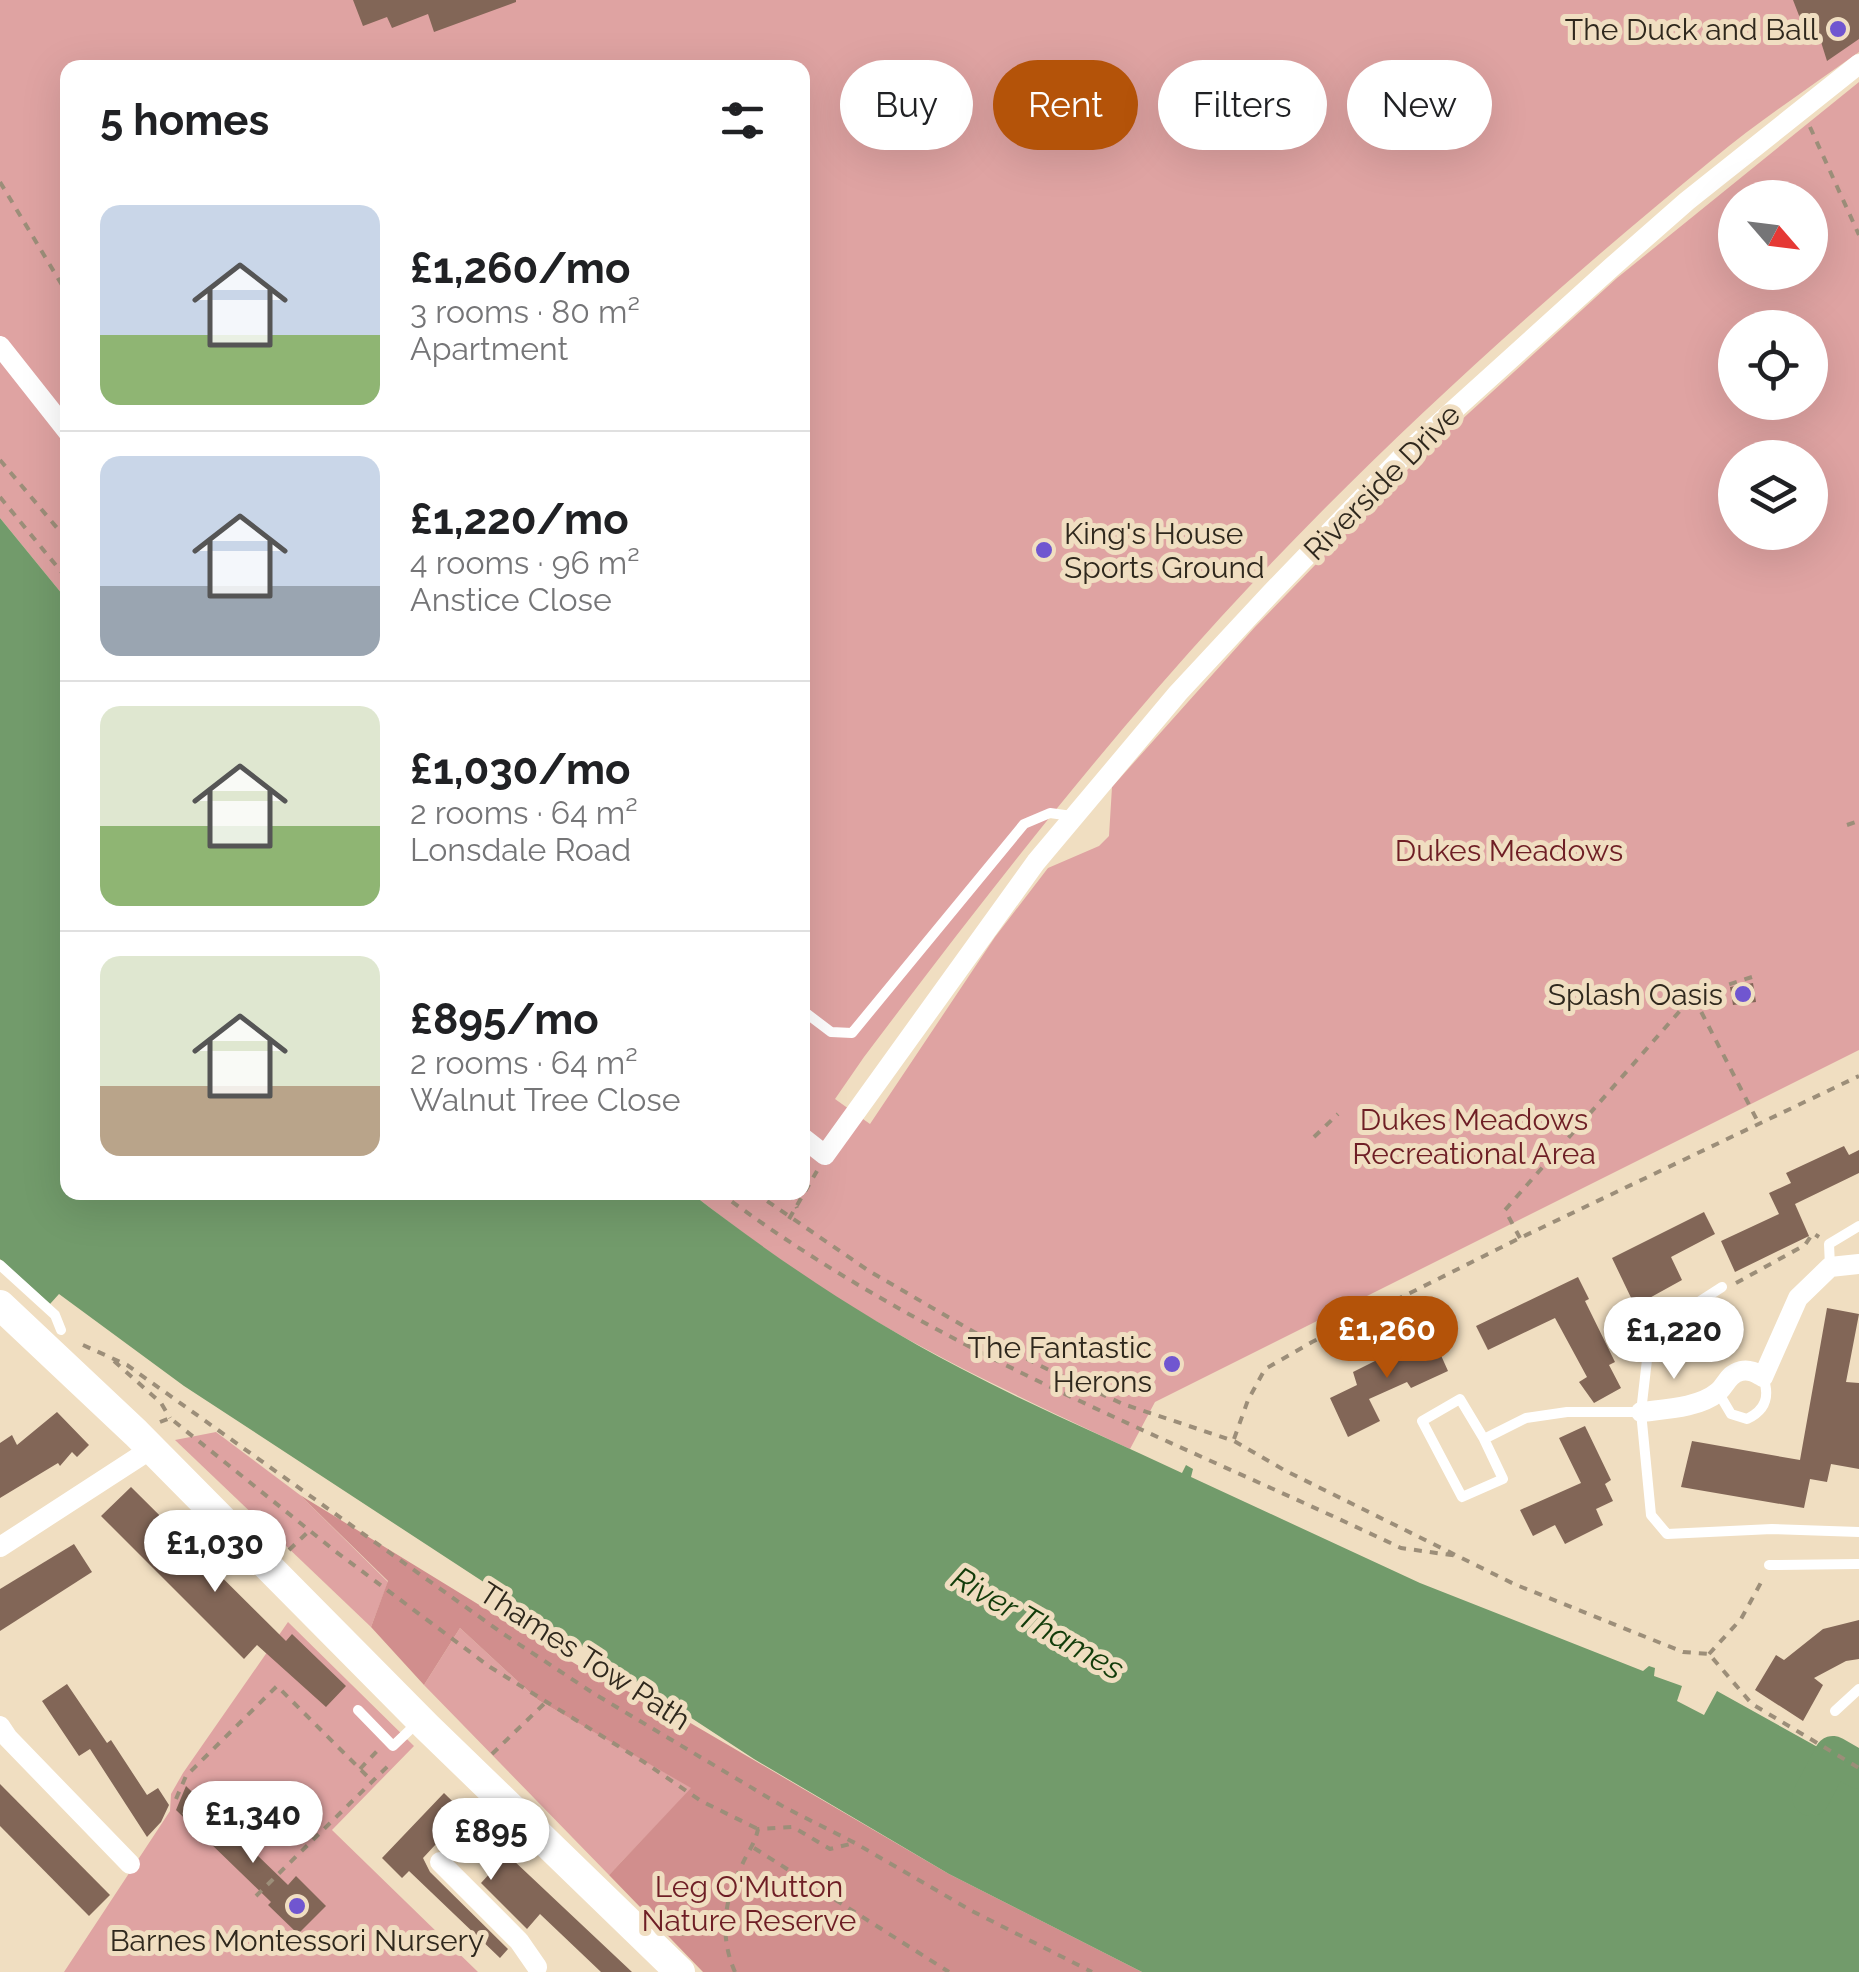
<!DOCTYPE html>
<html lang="en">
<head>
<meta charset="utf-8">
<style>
  body { margin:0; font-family:Raleway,sans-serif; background:#f6f6f6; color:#202124; height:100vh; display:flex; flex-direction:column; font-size:38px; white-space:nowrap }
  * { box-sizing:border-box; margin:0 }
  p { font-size:32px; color:#757577 }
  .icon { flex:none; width:55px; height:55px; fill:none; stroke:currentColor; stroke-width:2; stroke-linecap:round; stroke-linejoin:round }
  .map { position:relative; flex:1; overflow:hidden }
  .details { position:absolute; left:60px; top:60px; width:750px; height:1140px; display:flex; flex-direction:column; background:#fff; border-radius:20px; box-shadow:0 10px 40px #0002 }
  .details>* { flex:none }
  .guide { position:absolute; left:840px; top:60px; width:868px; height:90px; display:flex; gap:20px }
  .needle { width:65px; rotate:118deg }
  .tools { position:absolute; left:1718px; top:180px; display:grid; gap:20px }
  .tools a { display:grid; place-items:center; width:110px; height:110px; border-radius:50%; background:#fff; box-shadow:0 10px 40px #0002; font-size:50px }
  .price { position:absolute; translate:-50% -85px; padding:0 22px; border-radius:35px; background:#fff; color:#222; font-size:32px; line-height:65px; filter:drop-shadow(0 2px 5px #0008) }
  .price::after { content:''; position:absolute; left:50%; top:60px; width:30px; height:22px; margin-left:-15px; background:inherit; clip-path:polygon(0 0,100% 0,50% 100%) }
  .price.current { background:#b45309; color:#fff }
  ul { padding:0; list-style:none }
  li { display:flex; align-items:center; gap:30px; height:250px; padding:0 40px }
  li+li { border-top:2px solid #e0e0e0 }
  li span { display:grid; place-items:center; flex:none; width:280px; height:200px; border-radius:20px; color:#555 }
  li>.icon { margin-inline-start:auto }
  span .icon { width:120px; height:120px; fill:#fffc; stroke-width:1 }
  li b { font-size:42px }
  h2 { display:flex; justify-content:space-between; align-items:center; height:120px; padding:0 40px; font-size:42px }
  .pill { padding:0 35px; border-radius:45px; background:#fff; box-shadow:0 10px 40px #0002; font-size:35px; line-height:90px }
  .pill.current { background:#b45309; color:#fff }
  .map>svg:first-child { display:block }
  .green { fill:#dfa3a2; fill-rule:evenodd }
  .forest { fill:#d18e8d }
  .water { fill:#729b6b }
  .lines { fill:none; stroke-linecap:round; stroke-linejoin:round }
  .river { stroke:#729b6b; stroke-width:38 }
  .building { fill:#826657 }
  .path { stroke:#9c8e79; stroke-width:4; stroke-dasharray:8 8; stroke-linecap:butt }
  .service { stroke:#fff; stroke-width:10 }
  .minor { stroke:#fff; stroke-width:20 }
  .secondary { stroke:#fff; stroke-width:30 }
  .poi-dot { fill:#7056d0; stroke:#f0dec1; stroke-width:4 }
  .labels { text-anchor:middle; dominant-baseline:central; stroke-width:10; stroke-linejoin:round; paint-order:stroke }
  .poi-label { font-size:30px; fill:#2f281d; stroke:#f0dec1; text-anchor:end }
  .street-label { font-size:30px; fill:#2f281d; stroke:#f0dec1 }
  .park-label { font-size:30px; fill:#6e1e25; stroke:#f0dec1 }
  .water-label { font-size:32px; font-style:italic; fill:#123c0a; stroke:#f0dec1 }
</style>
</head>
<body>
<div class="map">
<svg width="1859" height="1972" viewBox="0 0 1859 1972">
  <rect width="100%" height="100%" fill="#f0dec1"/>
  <!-- green -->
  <g class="green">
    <path d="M0,0H1859V52C1810,87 1759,121 1713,159C1540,301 1372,452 1221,617C1093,757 978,906 864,1057L835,1099L870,1124L995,937L1048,868L1099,846L1109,836L1112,787L1255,627L1413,464L1617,278L1859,82V1050L1155,1402L1130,1449C1043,1408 956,1368 872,1319C808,1282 749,1238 691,1193L802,1192V68H68L67,600L0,518ZM1735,198H1810V272H1735ZM1735,328H1810V402H1735ZM1735,458H1810V532H1735Z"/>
    <polygon points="216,1432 300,1495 388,1582 371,1627 175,1440"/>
    <polygon points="288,1622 414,1746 332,1830 478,1972 64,1972 170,1811 171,1794 183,1773"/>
    <polygon points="460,1628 538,1700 692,1788 609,1875 424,1685"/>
  </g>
  <!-- forest -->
  <polygon class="forest" points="300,1495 587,1671 687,1721 949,1874 1142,1972 703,1972 609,1875 691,1788 538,1700 460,1628 424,1685 371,1627 388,1581"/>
  <!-- water -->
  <path class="water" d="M0,518L67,600L68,1192L691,1193C776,1259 864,1318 960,1368C1032,1406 1108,1438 1182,1473L1186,1465L1193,1469L1191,1477L1420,1583L1643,1671L1649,1666L1655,1668L1654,1676L1682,1686L1677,1701L1704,1715L1717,1691L1859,1770V1972H1142L949,1874L754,1759L184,1386L59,1294L50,1304L0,1259Z"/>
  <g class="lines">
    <!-- river -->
    <polyline class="river" points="1811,1797 1833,1755 1859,1770"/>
  </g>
  <!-- building -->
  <g class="building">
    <polygon points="353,0 516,0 516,2 434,32 428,14 392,28 387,17 363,26"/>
    <polygon points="1793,0 1859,0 1859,39 1827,61 1816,26 1805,31"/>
    <polygon points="1753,983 1756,1002 1733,1005 1730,987"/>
    <polygon points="1844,1146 1849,1155 1859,1150 1859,1173 1795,1204 1809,1236 1735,1272 1721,1241 1779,1214 1769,1193 1791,1183 1786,1173"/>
    <polygon points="1704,1212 1715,1234 1671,1257 1682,1280 1635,1306 1612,1258"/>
    <polygon points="1578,1277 1589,1299 1585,1301 1615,1362 1609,1365 1621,1388 1594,1403 1579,1382 1587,1377 1555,1318 1488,1350 1476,1326"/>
    <polygon points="1827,1308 1859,1314 1846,1382 1859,1383 1859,1469 1831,1464 1827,1482 1810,1479 1804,1508 1681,1487 1692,1441 1800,1460"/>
    <polygon points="1431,1333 1448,1371 1411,1388 1407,1382 1369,1399 1380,1421 1348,1437 1330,1398 1357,1385 1353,1372"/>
    <polygon points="57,1412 89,1445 77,1457 72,1452 60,1466 58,1463 0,1498 0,1443 12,1435 17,1445"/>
    <polygon points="1585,1426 1611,1480 1605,1484 1613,1501 1596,1509 1603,1525 1565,1544 1555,1525 1533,1536 1520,1510 1581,1483 1559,1438"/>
    <polygon points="131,1487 286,1641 292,1634 346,1686 326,1707 257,1645 244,1659 101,1516"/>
    <polygon points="74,1544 92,1572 0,1631 0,1589"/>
    <polygon points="1859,1620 1859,1659 1846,1661 1814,1678 1823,1685 1803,1721 1755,1690 1776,1655 1784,1660 1823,1629"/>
    <polygon points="67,1684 107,1743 111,1740 147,1795 158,1788 169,1805 161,1822 147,1837 90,1749 79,1756 42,1701"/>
    <polygon points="0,1784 110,1895 89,1916 0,1826"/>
    <polygon points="186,1786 288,1885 296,1876 326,1906 298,1934 268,1905 271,1902 176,1810"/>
    <polygon points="444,1793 493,1841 632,1972 601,1972 540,1914 527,1929 481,1883 493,1870 450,1829 423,1858 430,1872 508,1949 500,1958 409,1871 402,1878 382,1858"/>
  </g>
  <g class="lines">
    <!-- path -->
    <g class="path">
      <polyline points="1810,127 1859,235"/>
      <polyline points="0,182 68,295"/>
      <polyline points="0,460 68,541"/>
      <polyline points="0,497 68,580"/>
      <polyline points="1847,825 1859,821"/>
      <polyline points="1752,977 1693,996 1758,1122"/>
      <polyline points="1314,1137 1338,1114"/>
      <path d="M719,1192C928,1349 1168,1437 1401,1548L1458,1556"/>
      <polyline points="754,1192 869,1271 974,1332 1047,1369 1123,1404 1234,1441 1284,1470 1514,1584 1683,1652 1709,1654 1752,1704 1859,1768"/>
      <polyline points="790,1192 797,1208"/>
      <polyline points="789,1219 817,1171"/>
      <polyline points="1520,1238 1505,1210 1693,996"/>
      <polyline points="1736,1283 1805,1245 1813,1233 1819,1237"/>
      <polyline points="83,1345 127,1365 502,1633 593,1693 784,1807 855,1843 972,1911 1092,1972"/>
      <polyline points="114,1361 161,1403 170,1418"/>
      <polyline points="160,1422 170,1418 335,1551 490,1667 644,1762 701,1801 758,1829"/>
      <polyline points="1234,1439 1248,1400 1265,1369 1312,1342 1520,1238 1859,1076"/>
      <polyline points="289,1550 311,1529"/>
      <polyline points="1709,1654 1741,1619 1764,1577"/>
      <polyline points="492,1754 546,1702"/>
      <polyline points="360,1769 377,1751"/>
      <polyline points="176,1799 186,1776 277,1686 372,1781"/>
      <polyline points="444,1841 477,1809"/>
      <polyline points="754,1848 949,1972"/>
      <polyline points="256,1896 392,1762"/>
      <polyline points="677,1934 723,1931"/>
      <path d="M735,1972C719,1936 724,1899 742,1865C748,1851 755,1844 758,1829L793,1827L830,1849L854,1843"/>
    </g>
    <!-- service -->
    <g class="service">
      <polyline points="802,1010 831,1032 852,1033 1024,824 1050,813 1072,816"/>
      <polyline points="0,1265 55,1315 61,1330"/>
      <polyline points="1830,1266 1829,1244 1859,1226"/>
      <polyline points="1722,1287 1663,1325 1648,1351 1641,1412 1651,1515 1667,1534 1772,1529 1859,1532"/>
      <path d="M1718,1392L1731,1414L1747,1419C1766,1410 1770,1396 1763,1377"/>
      <polyline points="1484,1439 1460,1399 1422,1421 1462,1497 1503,1479 1484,1439 1526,1418 1567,1412 1640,1412"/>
      <polyline points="1769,1565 1859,1564"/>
      <polyline points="358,1710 393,1746 416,1724"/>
      <polyline points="1835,1711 1859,1689"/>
    </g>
    <!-- minor -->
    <g class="minor">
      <polyline points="0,346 68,432"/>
      <polyline points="802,1137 825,1155 1036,862 1178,693 1271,593 1403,456 1613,266 1687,201 1859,64"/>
      <path d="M1641,1412C1665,1409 1699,1408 1718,1392C1727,1384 1727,1375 1741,1371C1750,1369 1756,1373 1763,1377L1798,1298L1830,1267L1859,1264"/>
      <polyline points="0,1547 151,1449"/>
      <polyline points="0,1726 8,1738 130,1864"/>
      <polyline points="440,1862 519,1941 537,1967"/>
    </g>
    <!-- secondary -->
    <polyline class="secondary" points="0,1305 136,1433 427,1727 680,1972"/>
  </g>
  <!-- markers -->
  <g class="poi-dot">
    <circle cx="1838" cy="29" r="10"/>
    <circle cx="1044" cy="550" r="10"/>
    <circle cx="1743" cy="994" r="10"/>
    <circle cx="1172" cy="1364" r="10"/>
    <circle cx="297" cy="1906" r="10"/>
  </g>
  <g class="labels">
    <!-- poi labels -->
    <g class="poi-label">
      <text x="1818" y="29">The Duck and Ball</text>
      <text x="1064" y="533" text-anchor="start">King's House<tspan x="1064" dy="34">Sports Ground</tspan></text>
      <text x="1723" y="994">Splash Oasis</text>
      <text x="1152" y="1347">The Fantastic<tspan x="1152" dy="34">Herons</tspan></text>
      <text x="297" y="1940" text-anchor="middle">Barnes Montessori Nursery</text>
    </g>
    <!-- street labels -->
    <g class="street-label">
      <text transform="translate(1382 482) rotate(-45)">Riverside Drive</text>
      <text transform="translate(585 1656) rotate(33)">Thames Tow Path</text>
    </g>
    <!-- park labels -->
    <g class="park-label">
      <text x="1509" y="850">Dukes Meadows</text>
      <text x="1474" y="1119">Dukes Meadows<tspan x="1474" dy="34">Recreational Area</tspan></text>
      <text x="749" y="1886">Leg O'Mutton<tspan x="749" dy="34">Nature Reserve</tspan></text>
    </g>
    <!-- water labels -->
    <g class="water-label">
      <text transform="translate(1038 1623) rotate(30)">River Thames</text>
    </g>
  </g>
</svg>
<div class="tools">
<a><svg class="needle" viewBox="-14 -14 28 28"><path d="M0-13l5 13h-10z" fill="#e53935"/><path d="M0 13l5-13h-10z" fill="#757577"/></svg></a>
<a><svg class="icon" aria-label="locate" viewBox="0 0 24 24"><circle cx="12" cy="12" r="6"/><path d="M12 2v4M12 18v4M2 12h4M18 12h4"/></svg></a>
<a><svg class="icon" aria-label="layers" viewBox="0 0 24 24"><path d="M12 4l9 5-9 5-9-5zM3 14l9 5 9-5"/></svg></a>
</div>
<b class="price current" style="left:1387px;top:1381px">£1,260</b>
<b class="price" style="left:1674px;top:1382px">£1,220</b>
<b class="price" style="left:215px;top:1595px">£1,030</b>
<b class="price" style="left:253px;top:1866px">£1,340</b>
<b class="price" style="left:491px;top:1883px">£895</b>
<div class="guide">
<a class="pill">Buy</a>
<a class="pill current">Rent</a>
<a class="pill">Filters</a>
<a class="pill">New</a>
</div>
<section class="details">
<h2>5 homes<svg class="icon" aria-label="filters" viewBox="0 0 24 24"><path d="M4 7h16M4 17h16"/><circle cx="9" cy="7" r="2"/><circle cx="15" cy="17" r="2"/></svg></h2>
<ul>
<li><span style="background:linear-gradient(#c9d6e8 65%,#8fb573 0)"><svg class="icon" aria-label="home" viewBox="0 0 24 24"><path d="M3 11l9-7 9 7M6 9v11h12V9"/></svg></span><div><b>£1,260/mo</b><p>3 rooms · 80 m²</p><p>Apartment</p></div></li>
<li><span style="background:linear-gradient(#c9d6e8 65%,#9aa5b1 0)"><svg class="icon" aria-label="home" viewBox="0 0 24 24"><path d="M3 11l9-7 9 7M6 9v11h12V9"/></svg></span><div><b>£1,220/mo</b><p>4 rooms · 96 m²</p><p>Anstice Close</p></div></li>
<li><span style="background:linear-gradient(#dfe7d0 60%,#8fb573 0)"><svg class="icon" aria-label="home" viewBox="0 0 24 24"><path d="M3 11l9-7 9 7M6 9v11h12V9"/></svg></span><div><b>£1,030/mo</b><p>2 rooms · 64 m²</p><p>Lonsdale Road</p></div></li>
<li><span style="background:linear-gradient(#dfe7d0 65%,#b9a48a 0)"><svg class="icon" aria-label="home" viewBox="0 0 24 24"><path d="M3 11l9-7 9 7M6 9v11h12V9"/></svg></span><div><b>£895/mo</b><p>2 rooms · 64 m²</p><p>Walnut Tree Close</p></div></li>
</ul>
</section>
</div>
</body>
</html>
